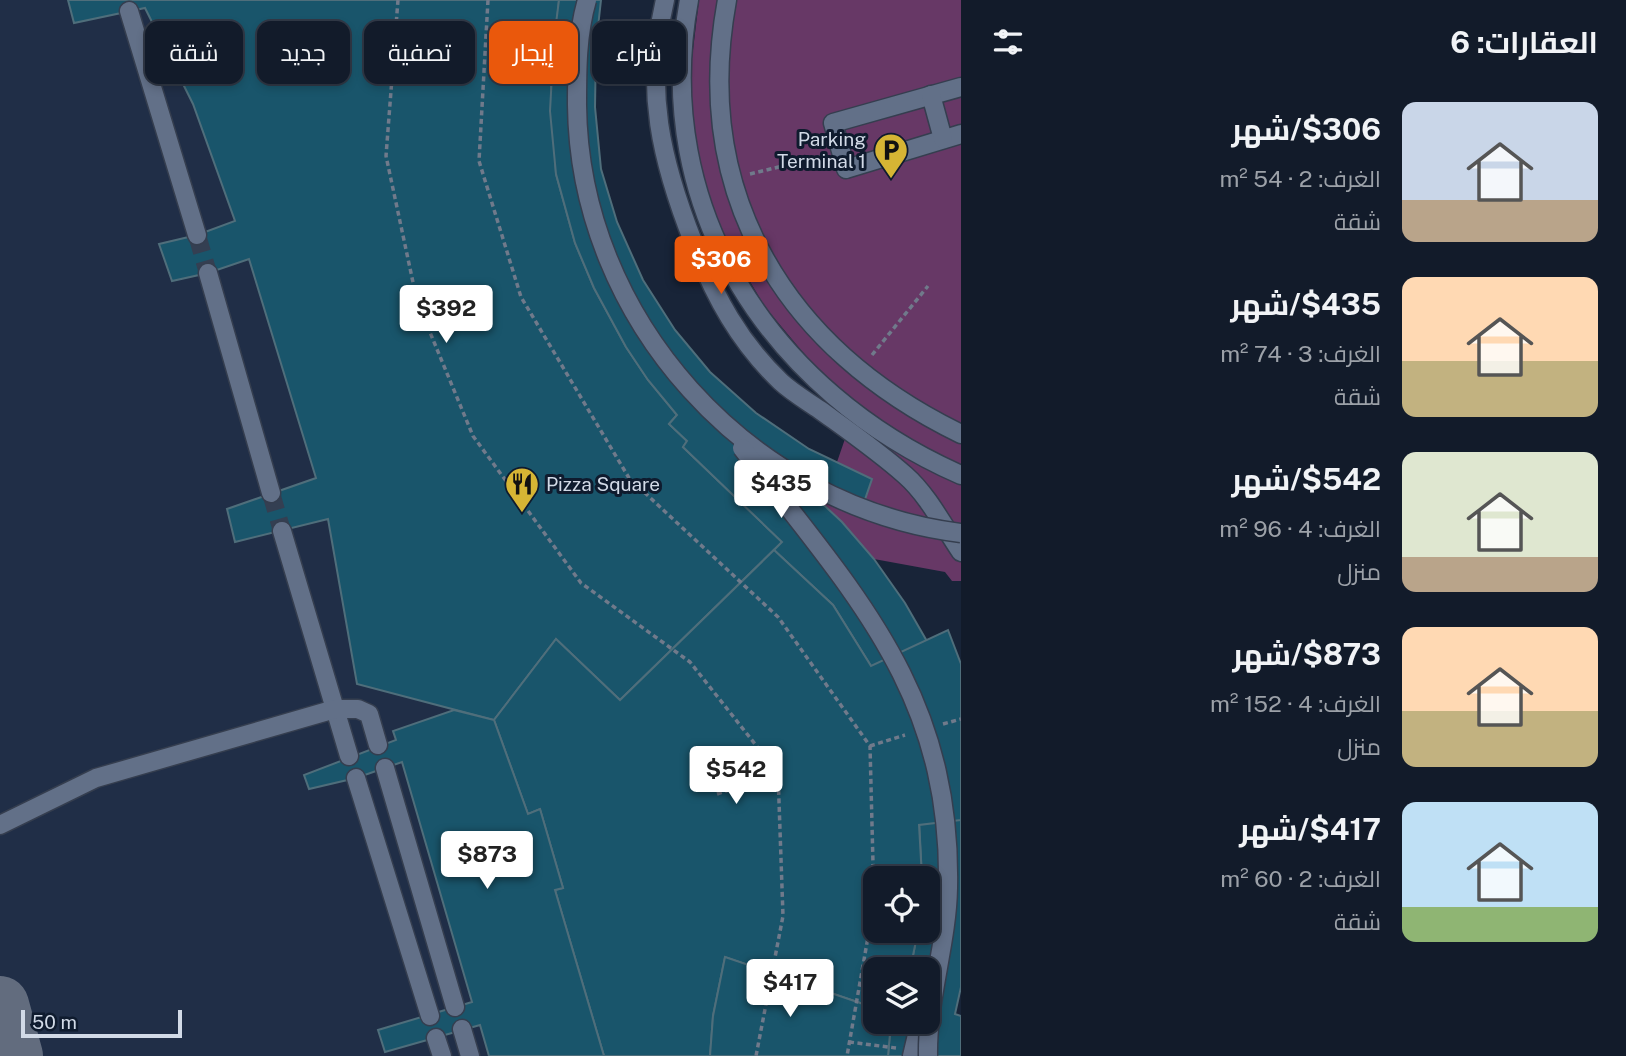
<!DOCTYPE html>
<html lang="ar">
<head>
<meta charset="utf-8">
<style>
  body { margin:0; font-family:"Public Sans",Cairo,sans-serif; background:#1f2836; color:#f1f3f6; direction:rtl; height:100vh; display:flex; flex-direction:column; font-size:26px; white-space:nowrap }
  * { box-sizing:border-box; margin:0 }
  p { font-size:23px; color:#9ca1a8 }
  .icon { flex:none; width:38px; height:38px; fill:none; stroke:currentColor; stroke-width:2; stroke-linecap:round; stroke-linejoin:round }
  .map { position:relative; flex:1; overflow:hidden; direction:ltr }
  .sheet { display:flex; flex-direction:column; background:#121b2a; width:665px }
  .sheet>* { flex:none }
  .banner { position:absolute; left:21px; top:21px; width:665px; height:63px; direction:rtl; display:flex; gap:14px }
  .controls { position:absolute; left:863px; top:866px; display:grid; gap:14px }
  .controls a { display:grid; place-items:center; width:77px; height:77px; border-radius:14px; background:#121b2a; box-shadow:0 4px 10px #0003,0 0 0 2px #313947; font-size:35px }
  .scale { position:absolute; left:21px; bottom:18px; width:161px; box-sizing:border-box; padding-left:7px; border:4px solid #d2dae7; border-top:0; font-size:19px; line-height:24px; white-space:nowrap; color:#d2dae7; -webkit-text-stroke:5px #0f1b2e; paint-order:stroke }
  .price { position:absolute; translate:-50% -60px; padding:0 16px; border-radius:7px; background:#fff; color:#222; font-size:23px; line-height:46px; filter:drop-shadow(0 2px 4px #0008) }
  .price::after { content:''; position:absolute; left:50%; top:42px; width:21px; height:16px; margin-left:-10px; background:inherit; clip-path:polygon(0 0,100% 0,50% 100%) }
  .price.on { background:#ea580c; color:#fff }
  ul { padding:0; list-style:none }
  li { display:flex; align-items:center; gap:21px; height:175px; padding:0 28px }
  li span { display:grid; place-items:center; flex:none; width:196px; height:140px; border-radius:14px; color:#555 }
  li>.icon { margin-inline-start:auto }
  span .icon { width:84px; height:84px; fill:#fffc; stroke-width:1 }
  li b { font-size:30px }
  h2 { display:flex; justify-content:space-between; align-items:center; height:84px; padding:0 28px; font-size:30px }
  .pill { padding:0 24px; border-radius:14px; background:#121b2a; box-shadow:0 4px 10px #0003,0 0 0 2px #313947; font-size:24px; line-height:63px }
  .pill.on { background:#ea580c; color:#fff }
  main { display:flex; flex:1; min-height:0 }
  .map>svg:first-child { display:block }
  .built { fill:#202e47 }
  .green { fill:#673866 }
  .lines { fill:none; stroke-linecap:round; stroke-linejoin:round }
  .taxiway { stroke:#626c7e; stroke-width:58 }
  .building { fill:#19556b; stroke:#4f6e7b; stroke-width:2 }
  .minor-tunnel { stroke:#343f52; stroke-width:18; stroke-dasharray:18 9; stroke-linecap:butt }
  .minor-casing { stroke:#353e4f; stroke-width:21 }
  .path { stroke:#707a8b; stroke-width:3.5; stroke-dasharray:5 3.5; stroke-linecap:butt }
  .minor { stroke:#627088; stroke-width:18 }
  .minor-bridge-casing { stroke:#353e4f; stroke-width:21; stroke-linecap:butt }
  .minor-bridge { stroke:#627088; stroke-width:18 }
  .labels { text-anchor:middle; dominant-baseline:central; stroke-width:6; stroke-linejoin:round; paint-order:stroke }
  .poi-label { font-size:19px; fill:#d2dae7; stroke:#0f1b2e; text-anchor:end }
</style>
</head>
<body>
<main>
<section class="sheet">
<h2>العقارات: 6<svg class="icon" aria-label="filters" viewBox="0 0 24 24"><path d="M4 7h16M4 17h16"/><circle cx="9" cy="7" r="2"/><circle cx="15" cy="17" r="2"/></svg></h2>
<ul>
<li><span style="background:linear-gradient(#c9d6e8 70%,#b9a48a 0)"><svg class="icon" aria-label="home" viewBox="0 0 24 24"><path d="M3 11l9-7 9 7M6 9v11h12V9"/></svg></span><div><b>$306/شهر</b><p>الغرف: 2 · 54 m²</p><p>شقة</p></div></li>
<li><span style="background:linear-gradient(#ffd9b3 60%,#c2b280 0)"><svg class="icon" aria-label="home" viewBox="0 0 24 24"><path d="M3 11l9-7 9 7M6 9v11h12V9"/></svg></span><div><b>$435/شهر</b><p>الغرف: 3 · 74 m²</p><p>شقة</p></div></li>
<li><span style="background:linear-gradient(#dfe7d0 75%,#b9a48a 0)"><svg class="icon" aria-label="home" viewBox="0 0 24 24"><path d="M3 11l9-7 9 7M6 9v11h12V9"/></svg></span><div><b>$542/شهر</b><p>الغرف: 4 · 96 m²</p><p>منزل</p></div></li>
<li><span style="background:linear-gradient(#ffd9b3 60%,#c2b280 0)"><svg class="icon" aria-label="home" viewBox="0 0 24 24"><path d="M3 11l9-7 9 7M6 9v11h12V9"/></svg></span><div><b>$873/شهر</b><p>الغرف: 4 · 152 m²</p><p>منزل</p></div></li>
<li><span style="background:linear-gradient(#bfe0f5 75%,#8fb573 0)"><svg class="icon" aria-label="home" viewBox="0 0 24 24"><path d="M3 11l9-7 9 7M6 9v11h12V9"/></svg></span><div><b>$417/شهر</b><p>الغرف: 2 · 60 m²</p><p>شقة</p></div></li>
</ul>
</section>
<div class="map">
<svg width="961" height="1056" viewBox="0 0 961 1056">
  <rect width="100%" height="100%" fill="#182438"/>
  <!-- built -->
  <polygon class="built" points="0,0 559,0 550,111 782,542 775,550 919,819 922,878 875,878 875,1022 888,1056 0,1056"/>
  <!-- green -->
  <polygon class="green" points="699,0 961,0 961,581 952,581 945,572 874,559 842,522 811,493 872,479 837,462 856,407 826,380 765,307 723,236 699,172 689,83"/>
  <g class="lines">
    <!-- taxiway -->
    <polyline class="taxiway" points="0,1005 14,1056"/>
  </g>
  <!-- building -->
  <g class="building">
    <polygon points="68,0 559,0 551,82 556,174 575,243 594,288 626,347 648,380 677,415 669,424 687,441 683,447 782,542 620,700 556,639 494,720 357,684 328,519 235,542 227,509 316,478 249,259 208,273 172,281 159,244 197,235 235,221 193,104 145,8 74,23"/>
    <polygon points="559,0 601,0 596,45 595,107 601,169 617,222 643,280 675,330 710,372 756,413 809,449 872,479 860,514 811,493 842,522 874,559 905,603 932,650 961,733 961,987 955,1014 961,1016 961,1056 888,1056 891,1022 928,1022 928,970 910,970 918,931 928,931 928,878 922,878 919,819 908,756 871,666 833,605 774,550 782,542 683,447 687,441 669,424 677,415 648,380 626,347 594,288 575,243 556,174 550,111 554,39"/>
    <polygon points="774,550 833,605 871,666 948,630 961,664 961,820 919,825 922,878 875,878 875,931 918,931 910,970 875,970 875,1008 725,957 713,1016 710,1056 604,1056 555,890 563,888 540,809 528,814 494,720 556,639 620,700"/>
    <polygon points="454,710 494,720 528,814 540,809 563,888 555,890 604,1056 489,1056 480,1025 385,1052 378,1030 472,1002 402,762 356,778 309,789 304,775 396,740 393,731"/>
    <polygon points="725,957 875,1008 875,1022 891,1022 888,1056 710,1056 713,1016"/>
  </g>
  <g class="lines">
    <!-- minor-tunnel -->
    <g class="minor-tunnel">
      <polyline points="197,235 208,273"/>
      <polyline points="271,493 282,531"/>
    </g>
    <!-- minor casing -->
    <g class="minor-casing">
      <g id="minor">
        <path d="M665,0C644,89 661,161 694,244C715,297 739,342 781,382C793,393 807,401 820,410C849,431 878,451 905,475C928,495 944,527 961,552"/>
        <path d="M689,0C650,210 772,392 961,475"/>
        <path d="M727,0C691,196 786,349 961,434"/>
        <polyline points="129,11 197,235"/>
        <polyline points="961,87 833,123 846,169 961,134"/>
        <polyline points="931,95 943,139"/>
        <polyline points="208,273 271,493"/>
        <polyline points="282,531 349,756"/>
        <polyline points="385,768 455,1007"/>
        <polyline points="356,778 430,1016"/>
        <polyline points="0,825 96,778 335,709 358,709 369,714 378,745"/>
        <polyline points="462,1029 470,1056"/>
        <polyline points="436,1038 442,1056"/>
        <polyline points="912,1056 920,1022"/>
      </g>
    </g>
    <!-- path -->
    <g class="path">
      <polyline points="398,0 386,156 417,301 473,436 581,583 690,662 778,773 783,916 756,1056"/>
      <polyline points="488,0 479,161 521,297 629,478 778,617 870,746 874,903 847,1056"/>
      <polyline points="750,174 824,156"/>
      <polyline points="872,355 928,286"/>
      <polyline points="943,724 961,719"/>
      <polyline points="870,746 905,735"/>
      <polyline points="717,794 778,773"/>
      <polyline points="849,1042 896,1048"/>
    </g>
    <!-- minor -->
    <use href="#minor" class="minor"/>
    <!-- minor-bridge casing -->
    <g class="minor-bridge-casing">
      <g id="minor-bridge">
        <path d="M587,0C577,34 577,70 577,105C579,319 749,507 961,533"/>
        <path d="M742,448C853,593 952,691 948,888C947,944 927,999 928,1056"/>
      </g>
    </g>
    <!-- minor-bridge -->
    <use href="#minor-bridge" class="minor-bridge"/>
  </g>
  <!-- icons -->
  <defs>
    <g id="parking-pin" transform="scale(1.75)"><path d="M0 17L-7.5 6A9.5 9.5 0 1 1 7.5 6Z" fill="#d6b534" stroke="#0f1b2e"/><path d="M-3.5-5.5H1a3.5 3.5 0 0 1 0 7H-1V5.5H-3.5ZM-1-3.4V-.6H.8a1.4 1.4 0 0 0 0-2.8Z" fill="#111"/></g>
    <g id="restaurant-pin" transform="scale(1.75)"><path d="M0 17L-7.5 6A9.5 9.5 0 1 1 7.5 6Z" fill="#d6b534" stroke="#0f1b2e"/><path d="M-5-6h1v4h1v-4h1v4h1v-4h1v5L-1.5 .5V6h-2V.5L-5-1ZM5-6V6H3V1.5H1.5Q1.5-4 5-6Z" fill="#111"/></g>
  </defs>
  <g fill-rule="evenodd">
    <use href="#parking-pin" x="891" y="150"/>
    <use href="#restaurant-pin" x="522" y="484"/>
  </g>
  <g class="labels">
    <!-- poi labels -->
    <g class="poi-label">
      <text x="866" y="139">Parking<tspan x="866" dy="22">Terminal 1</tspan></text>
      <text x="546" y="484" text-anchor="start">Pizza Square</text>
    </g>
  </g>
</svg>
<div class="controls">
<a><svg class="icon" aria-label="locate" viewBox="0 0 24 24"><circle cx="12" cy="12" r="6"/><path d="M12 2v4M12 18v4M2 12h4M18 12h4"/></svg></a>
<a><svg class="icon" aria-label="layers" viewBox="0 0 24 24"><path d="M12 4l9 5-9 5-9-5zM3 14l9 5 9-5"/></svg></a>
</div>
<div class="scale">50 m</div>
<b class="price on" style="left:721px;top:296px">$306</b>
<b class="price" style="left:446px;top:345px">$392</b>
<b class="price" style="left:781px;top:520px">$435</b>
<b class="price" style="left:736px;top:806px">$542</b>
<b class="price" style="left:487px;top:891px">$873</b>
<b class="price" style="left:790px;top:1019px">$417</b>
<div class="banner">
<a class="pill">شراء</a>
<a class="pill on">إيجار</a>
<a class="pill">تصفية</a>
<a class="pill">جديد</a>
<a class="pill">شقة</a>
</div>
</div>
</main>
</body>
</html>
